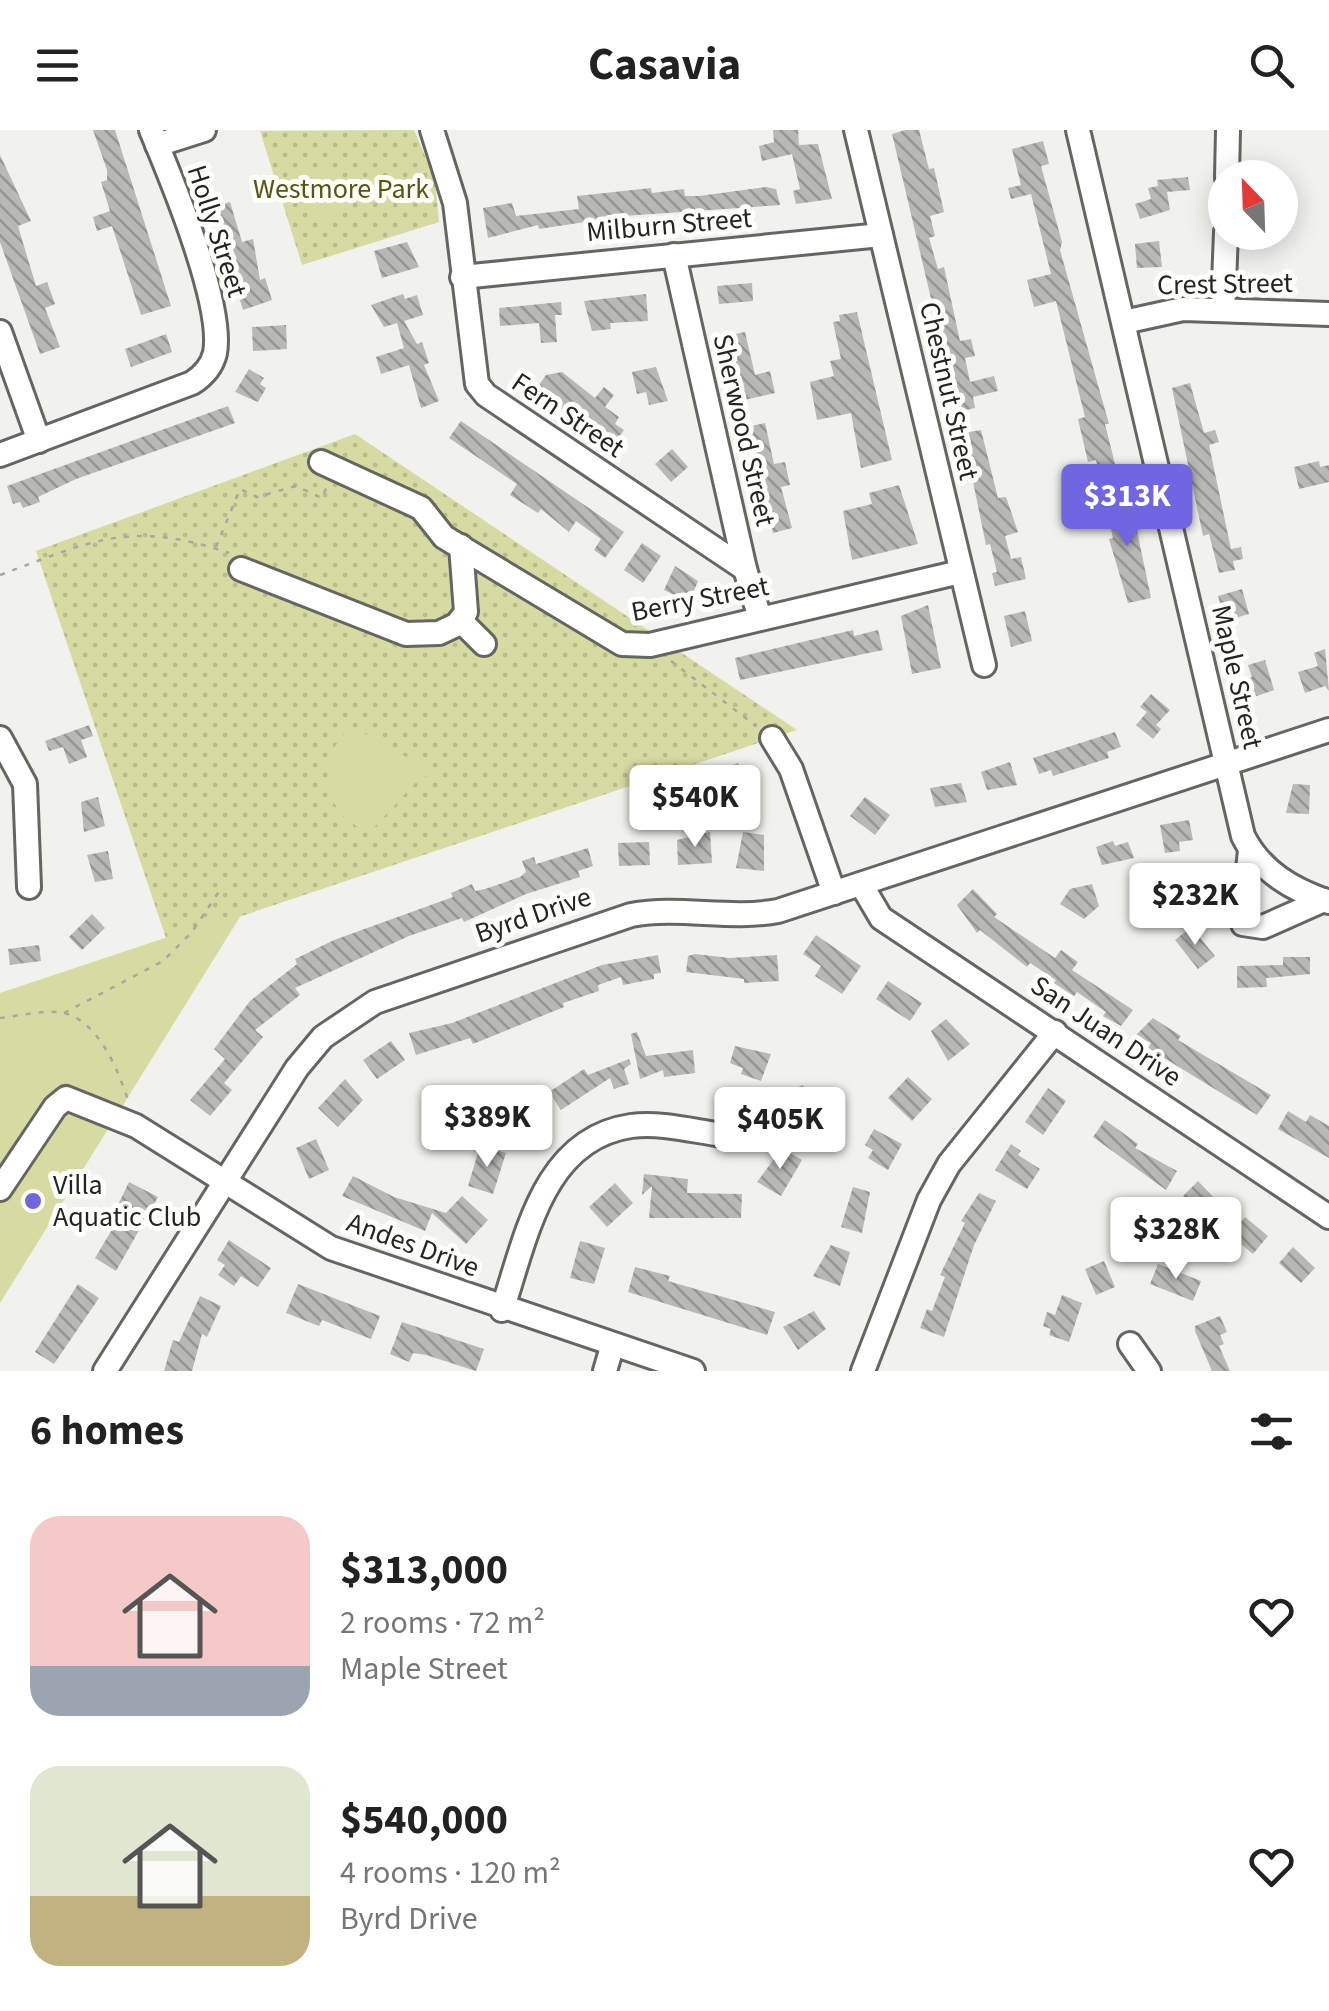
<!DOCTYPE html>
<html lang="en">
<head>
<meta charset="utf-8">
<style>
  body { margin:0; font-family:"Source Sans 3",sans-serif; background:#f2f2f2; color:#222; height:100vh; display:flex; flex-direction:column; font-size:38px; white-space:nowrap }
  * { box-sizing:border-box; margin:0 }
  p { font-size:32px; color:#767676 }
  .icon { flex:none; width:55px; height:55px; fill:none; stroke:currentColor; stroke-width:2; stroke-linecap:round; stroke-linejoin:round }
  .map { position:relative; height:1241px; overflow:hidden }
  .sheet { display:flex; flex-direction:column; background:#fff; flex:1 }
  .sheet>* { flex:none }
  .needle { width:65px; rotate:337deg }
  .buttons { position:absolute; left:1208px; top:30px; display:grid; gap:20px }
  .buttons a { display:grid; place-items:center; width:90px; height:90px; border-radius:50%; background:#fff; box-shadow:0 5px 25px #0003; font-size:50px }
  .price { position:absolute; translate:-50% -85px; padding:0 22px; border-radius:10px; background:#fff; color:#222; font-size:32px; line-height:65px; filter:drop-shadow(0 2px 5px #0008) }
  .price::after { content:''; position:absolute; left:50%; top:60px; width:30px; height:22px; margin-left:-15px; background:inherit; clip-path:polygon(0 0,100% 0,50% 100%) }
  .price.selected { background:#7066e1; color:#fff }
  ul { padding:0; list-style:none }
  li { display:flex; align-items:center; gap:30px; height:250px; padding:0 30px }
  li span { display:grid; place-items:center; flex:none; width:280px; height:200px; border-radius:30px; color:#555 }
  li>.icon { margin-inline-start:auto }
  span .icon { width:120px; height:120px; fill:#fffc; stroke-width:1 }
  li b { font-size:42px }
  h2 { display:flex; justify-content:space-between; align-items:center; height:120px; padding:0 30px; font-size:42px }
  header { display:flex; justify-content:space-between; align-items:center; height:130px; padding:0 30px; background:#fff; font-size:45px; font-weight:700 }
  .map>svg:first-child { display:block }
  .green { fill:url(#green-dots) }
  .pitch { fill:#d7dba2 }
  .building { fill:url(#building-back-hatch) }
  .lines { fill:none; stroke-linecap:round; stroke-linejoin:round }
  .minor-casing { stroke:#656662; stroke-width:28 }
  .path { stroke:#a7a7a4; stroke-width:2.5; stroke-dasharray:5 8; stroke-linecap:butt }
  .minor { stroke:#fff; stroke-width:22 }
  .poi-dot { fill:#7066e1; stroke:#fefffa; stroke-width:4 }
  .labels { text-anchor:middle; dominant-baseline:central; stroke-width:10; stroke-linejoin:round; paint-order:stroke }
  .park-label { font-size:28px; fill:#555711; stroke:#fefffa }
  .street-label { font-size:28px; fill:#242423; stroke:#fefffa }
  .poi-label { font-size:28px; fill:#242423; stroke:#fefffa; text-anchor:start }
</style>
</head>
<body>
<header><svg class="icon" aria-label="menu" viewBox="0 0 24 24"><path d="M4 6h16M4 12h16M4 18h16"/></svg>Casavia<svg class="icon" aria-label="search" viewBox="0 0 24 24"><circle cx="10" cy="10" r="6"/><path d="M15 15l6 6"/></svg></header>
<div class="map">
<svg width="1329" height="1241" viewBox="0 0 1329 1241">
  <defs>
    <pattern id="green-dots" width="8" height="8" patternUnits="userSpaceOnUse" patternTransform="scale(2.5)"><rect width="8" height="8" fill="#d7dba2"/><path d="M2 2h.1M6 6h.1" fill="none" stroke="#b8bc8b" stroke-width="1.8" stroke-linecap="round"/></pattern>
    <pattern id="building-back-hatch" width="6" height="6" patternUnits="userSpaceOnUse" patternTransform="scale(2.5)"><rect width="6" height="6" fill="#b8b9b4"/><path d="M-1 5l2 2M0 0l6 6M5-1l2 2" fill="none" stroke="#959692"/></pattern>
  </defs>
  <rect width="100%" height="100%" fill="#f1f1ed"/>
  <!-- green -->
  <g class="green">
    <polygon points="414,0 435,49 439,92 302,135 260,1"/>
    <polygon points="355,304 797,600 167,811 36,421"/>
  </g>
  <!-- pitch -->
  <g class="pitch">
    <polygon points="329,32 348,81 315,92 295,45"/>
    <polygon points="350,595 415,632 429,632 432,645 420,648 368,704 345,688 328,665 334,618"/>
    <polygon points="243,782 0,1173 0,863"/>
  </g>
  <!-- building -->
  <g class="building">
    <polygon points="93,0 115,0 171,176 141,185 112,96 97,101 93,87 110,81 101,52 107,50 107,40"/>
    <polygon points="773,0 798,0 799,15 818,14 832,69 796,74 793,61 800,59 792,24 762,31 759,16 774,12"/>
    <polygon points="906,0 919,0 929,39 934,38 944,82 930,86 935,106 929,108 938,139 944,137 960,211 971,209 975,226 965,228 970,252 994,246 998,261 973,267 975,278 958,282 892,4"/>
    <polygon points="1043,11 1049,34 1041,36 1062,112 1060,120 1109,294 1105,294 1116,338 1099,342 1096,330 1088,332 1078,289 1085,287 1056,171 1034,177 1027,150 1051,144 1031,64 1011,69 1008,58 1021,55 1012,19"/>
    <polygon points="0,25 31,91 18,96 36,156 47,152 55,174 45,178 60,217 40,224 0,112"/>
    <polygon points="1188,47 1190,60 1167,62 1170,80 1140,89 1135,74 1151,69 1148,58 1158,56 1157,50"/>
    <polygon points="766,57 776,59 780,75 624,86 539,99 538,95 488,108 483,78 512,73 516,86 579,79 577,66 651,58 652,63 684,59 685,66 699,66"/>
    <polygon points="230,72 242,112 253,109 260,150 265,148 272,170 243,180 211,78"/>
    <polygon points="1159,111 1162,137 1137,138 1135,114"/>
    <polygon points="407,112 419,137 382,148 374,121"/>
    <polygon points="752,153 753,171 719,174 717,156"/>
    <polygon points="403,164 405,169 417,165 423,185 404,191 417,214 422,212 429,233 424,235 439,271 421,278 409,235 381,244 376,227 404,218 397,193 384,197 371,175"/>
    <polygon points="646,164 648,191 610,193 611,199 592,201 584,171"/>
    <polygon points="561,172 562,185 555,185 557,212 541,213 539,193 500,196 499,178"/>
    <polygon points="857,182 892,330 861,338 851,283 817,290 810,252 834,246 830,231 841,229 833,192 840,191 839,185"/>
    <polygon points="286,195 287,219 253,221 252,197"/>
    <polygon points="745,202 755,245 770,241 775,263 740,271 731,227 725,229 722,214 728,213 726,206"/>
    <polygon points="166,204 172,222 131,237 125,219"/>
    <polygon points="656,237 668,271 649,275 646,262 637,264 632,242"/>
    <polygon points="249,239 264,248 260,254 266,258 258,272 235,262"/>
    <polygon points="562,242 595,268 604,257 614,265 605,277 619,287 615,294 624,300 615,313 534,262 546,245"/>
    <polygon points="1190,253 1204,303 1215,300 1219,312 1209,315 1231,419 1241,417 1243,429 1233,431 1235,440 1219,443 1209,404 1203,406 1172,258"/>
    <polygon points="228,276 235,293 76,349 38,367 40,372 23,378 20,372 13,374 7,356"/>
    <polygon points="461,291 624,402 605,428 594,420 601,409 576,391 569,402 541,379 538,383 510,365 517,354 449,308"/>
    <polygon points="765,293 774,334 785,332 790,355 781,357 792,398 773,403 747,297"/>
    <polygon points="981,300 998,368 1006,367 1018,402 1005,406 1011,429 1021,427 1026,449 995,456 992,443 997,442 990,414 986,415 963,303"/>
    <polygon points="672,319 688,337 671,352 655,334"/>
    <polygon points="1319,331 1320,337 1329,335 1329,352 1299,359 1294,337"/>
    <polygon points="899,355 918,414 852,430 843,381 872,374 869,363"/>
    <polygon points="1121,359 1131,402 1137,401 1151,468 1128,473 1109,409 1113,408 1103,363"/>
    <polygon points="642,413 661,426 643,453 624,440"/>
    <polygon points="675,436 698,451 689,472 664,460"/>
    <polygon points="1242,459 1249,484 1225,491 1218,466"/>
    <polygon points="928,475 941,538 912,544 901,486"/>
    <polygon points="1025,481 1032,511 1011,517 1004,486"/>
    <polygon points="853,500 854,506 878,500 883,520 740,550 735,528"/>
    <polygon points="1325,519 1329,561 1325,556 1305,563 1298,542 1318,536 1314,523"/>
    <polygon points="1265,530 1274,560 1251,568 1245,550 1252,547 1248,535"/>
    <polygon points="1151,564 1170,580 1156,595 1161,599 1153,609 1136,595 1147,582 1140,577"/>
    <polygon points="89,595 93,606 81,610 87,627 69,634 63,617 49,621 45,611"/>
    <polygon points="1115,602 1121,617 1107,622 1109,628 1053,646 1051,640 1039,644 1033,628"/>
    <polygon points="1010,632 1017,655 987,660 981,642"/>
    <polygon points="738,633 749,662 726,670 716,641"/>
    <polygon points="961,653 967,672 935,677 930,658"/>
    <polygon points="1293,654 1310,655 1309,684 1286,683"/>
    <polygon points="98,667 105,696 84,702 81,672"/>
    <polygon points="865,667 890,685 875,705 850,686"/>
    <polygon points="1189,690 1193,710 1179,712 1180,721 1165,723 1160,695"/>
    <polygon points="710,702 712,733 678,735 677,710"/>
    <polygon points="743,702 764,705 764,741 736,738"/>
    <polygon points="1113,711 1115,716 1128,712 1134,728 1102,735 1096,717"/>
    <polygon points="649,712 650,735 619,736 618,713"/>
    <polygon points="588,718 593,736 578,741 580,747 526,764 464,792 462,788 409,806 295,858 300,865 255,900 263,907 224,953 232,960 210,986 190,970 225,929 214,919 250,871 297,834 295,829 334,810 453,767 451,763 472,754 475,761 485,759 520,747 526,742 522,731 534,727 536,734"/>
    <polygon points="108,721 113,749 95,752 87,725"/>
    <polygon points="1169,744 1190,750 1184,775 1163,770"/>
    <polygon points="1092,754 1099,776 1084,789 1060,774 1070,759"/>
    <polygon points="973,759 997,784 994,787 1055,828 1061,820 1078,832 1072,840 1133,880 1121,896 1103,886 1106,882 1077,862 1074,866 1054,853 1056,850 1030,833 1027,837 980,800 977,803 957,775"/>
    <polygon points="92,784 105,798 82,820 69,807"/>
    <polygon points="1191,797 1215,826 1198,839 1175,810"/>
    <polygon points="816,805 861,836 842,864 815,846 821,836 803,824"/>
    <polygon points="39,815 41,831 10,835 8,819"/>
    <polygon points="695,824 730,828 777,825 779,851 744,853 744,849 686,842 688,826"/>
    <polygon points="658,825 661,843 654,844 654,849 623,855 621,847 598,855 599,861 563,873 564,877 473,914 470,908 416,925 409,903 452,893 602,835"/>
    <polygon points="1283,827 1310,827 1310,844 1266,848 1267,857 1237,858 1237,836 1283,835"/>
    <polygon points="888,851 922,873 910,891 876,869"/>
    <polygon points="1153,888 1181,906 1178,910 1271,965 1257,985 1148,918 1151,913 1136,905"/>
    <polygon points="946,889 970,914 948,931 931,901"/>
    <polygon points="637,902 646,926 693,920 695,943 664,947 663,940 640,949 631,904"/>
    <polygon points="391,911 405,930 377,949 363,930"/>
    <polygon points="735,916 771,924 761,951 741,944 743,938 730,933"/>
    <polygon points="629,929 631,934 624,939 629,954 614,959 610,948 561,980 549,962 584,939 588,945"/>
    <polygon points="908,947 932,969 912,991 888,968"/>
    <polygon points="345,949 363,970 338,997 318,978"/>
    <polygon points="803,955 809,969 802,972 808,989 782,999 774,967"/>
    <polygon points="1048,958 1066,971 1043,1005 1025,992"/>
    <polygon points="524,975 542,994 521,1015 502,997"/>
    <polygon points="1288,981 1306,992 1310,985 1329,996 1329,1028 1278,999"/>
    <polygon points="1105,990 1138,1014 1135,1018 1177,1041 1166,1060 1093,1007"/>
    <polygon points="874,999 902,1014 888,1040 868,1028 873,1020 865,1015"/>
    <polygon points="316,1009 329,1040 309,1049 296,1018"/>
    <polygon points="1011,1014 1021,1021 1018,1025 1040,1039 1027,1059 995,1040"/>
    <polygon points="480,1016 506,1023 493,1064 468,1056"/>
    <polygon points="782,1018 802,1030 781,1066 757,1052"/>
    <polygon points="644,1044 688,1049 687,1063 742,1064 741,1088 649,1088 652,1056 642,1065"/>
    <polygon points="353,1046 394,1067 446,1083 462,1066 488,1090 466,1114 432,1083 425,1101 342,1066"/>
    <polygon points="1198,1051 1223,1077 1208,1092 1183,1066"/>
    <polygon points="129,1052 158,1067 116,1141 95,1128 120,1086 114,1083"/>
    <polygon points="615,1053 633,1073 607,1097 589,1077"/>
    <polygon points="853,1057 870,1062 862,1103 841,1097"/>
    <polygon points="979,1063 996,1071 974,1115 944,1207 920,1198 927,1179 932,1181 945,1147 940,1145 965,1093 961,1091"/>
    <polygon points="1245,1087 1268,1106 1253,1124 1230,1105"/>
    <polygon points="229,1110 271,1138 258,1157 241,1146 234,1156 218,1145 225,1135 217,1130"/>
    <polygon points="580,1111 605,1118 594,1154 570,1148"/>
    <polygon points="831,1115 850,1122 840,1156 813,1146"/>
    <polygon points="1293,1117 1315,1138 1301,1153 1279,1133"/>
    <polygon points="1104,1131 1115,1157 1096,1165 1085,1139"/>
    <polygon points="1158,1134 1201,1151 1193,1171 1150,1154"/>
    <polygon points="635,1137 670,1146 668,1151 775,1182 767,1205 628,1162"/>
    <polygon points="78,1154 99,1168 54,1234 35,1222"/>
    <polygon points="298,1154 380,1186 371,1209 322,1190 319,1196 286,1183"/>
    <polygon points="1062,1165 1082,1173 1069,1212 1049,1205 1051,1199 1043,1196 1047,1182 1055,1185"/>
    <polygon points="200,1166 221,1176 207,1207 202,1204 192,1241 164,1241 173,1210 179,1212"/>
    <polygon points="814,1181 826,1199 798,1220 783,1197"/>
    <polygon points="1220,1186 1227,1202 1220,1205 1224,1214 1219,1216 1230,1241 1212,1241 1195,1201 1195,1196"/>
    <polygon points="402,1192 484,1219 476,1241 426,1225 413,1223 409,1232 390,1224"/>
  </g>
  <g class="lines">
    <!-- minor casing -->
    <g class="minor-casing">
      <g id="minor">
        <polyline points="432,0 455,73 477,254 486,265 745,439"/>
        <polyline points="856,0 984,535"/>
        <path d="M1078,0L1243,706C1261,742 1293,760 1329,772"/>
        <polyline points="157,15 204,0"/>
        <polyline points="1227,48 1228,0"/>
        <polyline points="674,125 745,439 760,488"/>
        <polyline points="462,147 881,105"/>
        <polyline points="1223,180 1226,102"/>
        <polyline points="1124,192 1183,179 1329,184"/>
        <polyline points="0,202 39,311"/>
        <path d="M0,325L192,253C203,246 212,236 215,223C224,174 171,48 151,0"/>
        <polyline points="321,332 421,378 444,407 622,514 650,515 960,442"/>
        <polyline points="241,439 406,504 439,503 458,494 466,482 461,416"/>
        <polyline points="460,490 484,514"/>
        <polyline points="0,608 25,654 29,757"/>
        <polyline points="772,608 791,639 834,763"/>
        <polyline points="1250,720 1248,740 1232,757 1243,794 1263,797 1324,770"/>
        <polyline points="861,754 881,788 1329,1087"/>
        <polyline points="0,1059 55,977 66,968 136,996 331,1118 693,1241"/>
        <path d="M502,1180C526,1109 542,1009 631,996C661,992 693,1001 723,1005"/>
        <polyline points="1130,1214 1149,1241"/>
        <path d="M105,1241L297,938L323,907L375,872L631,785C680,776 729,790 778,781L1329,600"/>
        <polyline points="605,1241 612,1217"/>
        <polyline points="863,1241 929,1070 949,1034 1055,902"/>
      </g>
    </g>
    <!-- path -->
    <g class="path">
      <polyline points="216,417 240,359 257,367 296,356 322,368 328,354"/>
      <path d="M0,445C92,411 130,389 229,423"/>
      <polyline points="671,531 756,596"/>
      <polyline points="64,883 163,831 192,802 222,757"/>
      <path d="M0,888C18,886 46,879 64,883C99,892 118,940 128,970"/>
    </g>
    <!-- minor -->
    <use href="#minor" class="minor"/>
  </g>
  <!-- markers -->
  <circle class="poi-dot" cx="33" cy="1071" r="10"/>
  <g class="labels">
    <!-- park labels -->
    <g class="park-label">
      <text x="341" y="59">Westmore Park</text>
    </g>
    <!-- street labels -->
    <g class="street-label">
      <text transform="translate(669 95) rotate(-5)">Milburn Street</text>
      <text transform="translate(217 101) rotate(72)">Holly Street</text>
      <text transform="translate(1225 154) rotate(-1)">Crest Street</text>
      <text transform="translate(949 261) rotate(77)">Chestnut Street</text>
      <text transform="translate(568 285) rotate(34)">Fern Street</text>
      <text transform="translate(744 300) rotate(77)">Sherwood Street</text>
      <text transform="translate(700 469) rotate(-11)">Berry Street</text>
      <text transform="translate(1237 547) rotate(77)">Maple Street</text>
      <text transform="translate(533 785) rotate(-19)">Byrd Drive</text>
      <text transform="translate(1106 901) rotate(34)">San Juan Drive</text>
      <text transform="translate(413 1115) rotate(20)">Andes Drive</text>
    </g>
    <!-- poi labels -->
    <g class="poi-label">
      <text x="53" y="1055">Villa<tspan x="53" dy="32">Aquatic Club</tspan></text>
    </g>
  </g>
</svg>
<div class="buttons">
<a><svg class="needle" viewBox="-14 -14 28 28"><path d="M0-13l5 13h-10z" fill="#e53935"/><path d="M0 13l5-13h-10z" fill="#767676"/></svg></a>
</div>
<b class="price selected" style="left:1127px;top:419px">$313K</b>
<b class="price" style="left:695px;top:720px">$540K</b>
<b class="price" style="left:1195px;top:818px">$232K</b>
<b class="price" style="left:487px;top:1040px">$389K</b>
<b class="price" style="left:780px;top:1042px">$405K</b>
<b class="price" style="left:1176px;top:1152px">$328K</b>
</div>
<section class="sheet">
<h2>6 homes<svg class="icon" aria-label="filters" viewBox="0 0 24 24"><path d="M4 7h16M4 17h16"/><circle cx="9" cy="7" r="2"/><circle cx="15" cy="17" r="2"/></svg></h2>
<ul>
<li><span style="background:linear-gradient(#f6c9c9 75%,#9aa5b1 0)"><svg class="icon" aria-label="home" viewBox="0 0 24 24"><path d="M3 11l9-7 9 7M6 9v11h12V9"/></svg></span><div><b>$313,000</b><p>2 rooms · 72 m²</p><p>Maple Street</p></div><svg class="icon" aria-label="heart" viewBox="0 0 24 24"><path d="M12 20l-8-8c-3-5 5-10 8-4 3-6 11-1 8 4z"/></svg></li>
<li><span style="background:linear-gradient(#dfe7d0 65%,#c2b280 0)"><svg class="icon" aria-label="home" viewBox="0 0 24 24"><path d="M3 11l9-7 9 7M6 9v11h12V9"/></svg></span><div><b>$540,000</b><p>4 rooms · 120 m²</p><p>Byrd Drive</p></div><svg class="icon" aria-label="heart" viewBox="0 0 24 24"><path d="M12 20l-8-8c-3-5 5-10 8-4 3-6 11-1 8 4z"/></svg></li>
</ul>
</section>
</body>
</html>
